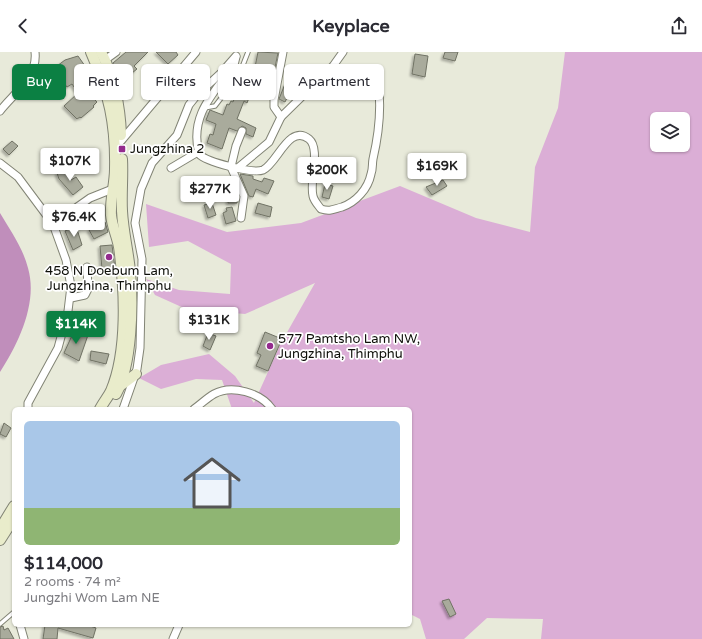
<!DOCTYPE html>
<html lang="en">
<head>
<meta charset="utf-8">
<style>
  body { margin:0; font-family:"Varela Round",sans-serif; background:#f2f2f3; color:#2b2b33; height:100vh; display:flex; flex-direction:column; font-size:15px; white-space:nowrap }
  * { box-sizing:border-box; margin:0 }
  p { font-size:13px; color:#7c7c81 }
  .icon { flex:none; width:22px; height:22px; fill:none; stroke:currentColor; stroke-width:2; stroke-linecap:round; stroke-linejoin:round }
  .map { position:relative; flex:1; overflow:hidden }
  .sheet { position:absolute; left:12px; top:355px; width:400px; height:220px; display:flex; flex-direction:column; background:#fff; border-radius:6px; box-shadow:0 1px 3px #0004 }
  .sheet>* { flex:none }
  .guide { position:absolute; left:12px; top:12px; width:400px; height:36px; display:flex; gap:8px }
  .fabs { position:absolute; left:650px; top:60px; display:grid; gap:8px }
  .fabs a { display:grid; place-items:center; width:40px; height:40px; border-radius:6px; background:#fff; box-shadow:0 1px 3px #0004; font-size:20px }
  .price { position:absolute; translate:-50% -34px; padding:0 9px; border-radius:4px; background:#fff; color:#222; font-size:13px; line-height:26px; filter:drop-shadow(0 1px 2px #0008) }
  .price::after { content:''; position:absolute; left:50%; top:24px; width:12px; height:9px; margin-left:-6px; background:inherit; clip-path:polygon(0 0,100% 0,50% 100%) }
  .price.on { background:#0b8043; color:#fff }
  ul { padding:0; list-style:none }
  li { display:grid; align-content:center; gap:8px; height:212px; padding:0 12px }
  li span { display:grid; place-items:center; height:124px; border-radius:6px; color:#555 }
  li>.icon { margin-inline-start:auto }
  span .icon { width:72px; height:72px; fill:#fffc; stroke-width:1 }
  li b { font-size:17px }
  .tag { padding:0 14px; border-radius:6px; background:#fff; box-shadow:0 1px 3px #0004; font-size:14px; line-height:36px }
  .tag.on { background:#0b8043; color:#fff }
  header { display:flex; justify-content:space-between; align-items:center; height:52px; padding:0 12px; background:#fff; font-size:18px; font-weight:800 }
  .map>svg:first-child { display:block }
  .green { fill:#dbaed6; fill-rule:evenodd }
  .water { fill:#c08ebb }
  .building { fill:#a9ab9c; stroke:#707264; filter:url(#shadow) }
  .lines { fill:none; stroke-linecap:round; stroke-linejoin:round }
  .service-casing { stroke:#828475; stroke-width:5.5 }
  .minor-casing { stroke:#828475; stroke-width:9 }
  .secondary-casing { stroke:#828475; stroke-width:12 }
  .service { stroke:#fff; stroke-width:3.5 }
  .minor { stroke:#fff; stroke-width:7 }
  .secondary { stroke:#e9eccb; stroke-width:10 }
  .poi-dot { fill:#942b8e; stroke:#fff; stroke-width:1.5 }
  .labels { text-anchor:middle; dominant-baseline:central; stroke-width:3.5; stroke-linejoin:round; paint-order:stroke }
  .poi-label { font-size:13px; fill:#0e0f09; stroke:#fff; text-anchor:start }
</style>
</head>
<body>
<header><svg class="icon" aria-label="back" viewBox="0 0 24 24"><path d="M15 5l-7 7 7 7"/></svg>Keyplace<svg class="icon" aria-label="share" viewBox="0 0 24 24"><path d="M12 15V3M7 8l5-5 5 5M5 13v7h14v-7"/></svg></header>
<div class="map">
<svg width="702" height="587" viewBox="0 0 702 587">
  <defs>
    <filter id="shadow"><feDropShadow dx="-2" dy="2" stdDeviation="1" flood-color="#0004"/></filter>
  </defs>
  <rect width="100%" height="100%" fill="#e8eada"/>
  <!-- green -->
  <path class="green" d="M565,0H702V587H541L543,567L487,566L464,587H426L420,567L410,562V357H232L222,328L196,327L161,337L139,326L161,313L209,302L235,324L254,351L281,291L315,231L245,262L186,257L155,243L146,227L179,238L230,242L231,212L188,189L149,195L146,152L227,180L301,171L400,134L476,166L530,180L535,115L558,56ZM657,67H683V93H657Z"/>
  <!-- water -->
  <path class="water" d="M0,161C10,178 23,196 28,216C38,250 19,291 0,320Z"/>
  <!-- building -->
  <g class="building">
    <polygon points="126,0 148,0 134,14 137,17 122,29 117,23 113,11"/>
    <polygon points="156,0 176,0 178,3 168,12"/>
    <polygon points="258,0 278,1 274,20 260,17 247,51 244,49 237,67 256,76 253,85 246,82 246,76 242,74 237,79 229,76 222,97 207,91 210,82 213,83 216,72 206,68 210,58 223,63 227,52 229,53 231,49 233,50 244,21 253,25"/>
    <polygon points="445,0 458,0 455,9 443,6"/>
    <polygon points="415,2 428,4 425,25 412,22"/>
    <polygon points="78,4 90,21 78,30 97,50 93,54 94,55 81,66 80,65 77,67 64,54 78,41 72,32 67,35 53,17 65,8"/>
    <polygon points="341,15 350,23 329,43 319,34 328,26 330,28"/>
    <polygon points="285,32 292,36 285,50 279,47"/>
    <polygon points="12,89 18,94 9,103 3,97"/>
    <polygon points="67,116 71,128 76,125 83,135 73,143 59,127 57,121"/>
    <polygon points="240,122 253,124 253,127 262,130 264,126 274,129 268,142 256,137 253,145 249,144"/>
    <polygon points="443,128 447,134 432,143 426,135"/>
    <polygon points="205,130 219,133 216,146 202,142"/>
    <polygon points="325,132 333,134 329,147 322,145"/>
    <polygon points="229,136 235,137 238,143 237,151 228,151"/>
    <polygon points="212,151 216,163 208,166 204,153"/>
    <polygon points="258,151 272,155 270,165 255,161"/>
    <polygon points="232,155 236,169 226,172 223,161 227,159 226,156"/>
    <polygon points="105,170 108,180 94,187 89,178"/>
    <polygon points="76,174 82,193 73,198 65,179"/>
    <polygon points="112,193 115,216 102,217 100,194"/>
    <polygon points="75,277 88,283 79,309 64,301"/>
    <polygon points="265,280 282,287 268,319 256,314 261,303 257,301"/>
    <polygon points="208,281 216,284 210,298 203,294"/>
    <polygon points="91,299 109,302 106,312 90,308"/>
    <polygon points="4,371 11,376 6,385 0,382"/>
    <polygon points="449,547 456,562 450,565 442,549"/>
    <polygon points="45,573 87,573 96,576 93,586 58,576 57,587 43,587"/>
    <polygon points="3,574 4,578 8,576 14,587 0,587 0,575"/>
  </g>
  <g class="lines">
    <!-- service casing -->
    <g class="service-casing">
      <g id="service">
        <polyline points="204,56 215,54 239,23 248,0"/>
        <polyline points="0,572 14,560"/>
      </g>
    </g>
    <!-- minor casing -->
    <g class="minor-casing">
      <g id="minor">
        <polyline points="283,0 274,48 274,55 281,65 333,14 343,0"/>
        <path d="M236,5L234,13C214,41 189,63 199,102C206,110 253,122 263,118C277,112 289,71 309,87C321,97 309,129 313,144C314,149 318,153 321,157C330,160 334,157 342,155C356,150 368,137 371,122C373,117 372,112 373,107C379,81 382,57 378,30L365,23"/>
        <polyline points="105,8 116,0"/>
        <path d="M0,59C14,41 38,25 35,0"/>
        <polyline points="121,89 196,0"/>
        <polyline points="0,111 18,125 53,172 66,208 71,234 68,259 58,296 28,351 28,357"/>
        <polyline points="239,115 269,90 281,65"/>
        <polyline points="171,116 198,100"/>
        <polyline points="241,166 244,144 231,115 236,94 242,79"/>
        <polyline points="53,172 90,146 115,136"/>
        <polyline points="71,246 85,243 88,237 87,215"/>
        <polyline points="123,357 137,317 140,296 142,207 135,171 141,137 152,111 177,83 189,53 197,43 222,20 236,4"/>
        <path d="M194,357C201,352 207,346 214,342C232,332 261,341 272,357"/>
        <polyline points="20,573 24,587"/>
        <polyline points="173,587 179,573"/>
      </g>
    </g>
    <!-- secondary casing -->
    <g class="secondary-casing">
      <g id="secondary">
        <path d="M91,0C109,41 116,72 115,117C115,132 110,148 111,163C112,174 117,184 119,195C125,237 128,299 111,339C108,345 103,351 100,357"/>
        <path d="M101,0C114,25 120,55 121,83"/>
        <polyline points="120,334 136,322"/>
        <path d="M116,342C132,312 133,253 130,219C128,199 123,179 122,159C121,142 123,124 122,107"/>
        <polyline points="0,477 14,454"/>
        <polyline points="0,488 14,466"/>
      </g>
    </g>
    <!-- service -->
    <use href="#service" class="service"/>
    <!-- minor -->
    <use href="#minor" class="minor"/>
    <!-- secondary -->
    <use href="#secondary" class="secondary"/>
  </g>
  <!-- markers -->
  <g class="poi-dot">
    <rect x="118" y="93" width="8" height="8" rx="2"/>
    <circle cx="109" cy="205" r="4"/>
    <circle cx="270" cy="294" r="4"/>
  </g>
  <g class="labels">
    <!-- poi labels -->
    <g class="poi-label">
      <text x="130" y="97">Jungzhina 2</text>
      <text x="109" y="219" text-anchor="middle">458 N Doebum Lam,<tspan x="109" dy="15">Jungzhina, Thimphu</tspan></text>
      <text x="278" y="287">577 Pamtsho Lam NW,<tspan x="278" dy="15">Jungzhina, Thimphu</tspan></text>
    </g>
  </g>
</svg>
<div class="fabs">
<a><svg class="icon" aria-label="layers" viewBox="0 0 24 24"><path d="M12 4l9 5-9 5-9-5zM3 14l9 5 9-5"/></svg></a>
</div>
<b class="price" style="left:70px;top:130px">$107K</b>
<b class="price" style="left:437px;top:135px">$169K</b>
<b class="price" style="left:327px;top:139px">$200K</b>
<b class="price" style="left:210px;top:158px">$277K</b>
<b class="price" style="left:74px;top:186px">$76.4K</b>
<b class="price" style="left:209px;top:289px">$131K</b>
<b class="price on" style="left:76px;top:293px">$114K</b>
<div class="guide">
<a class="tag on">Buy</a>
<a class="tag">Rent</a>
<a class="tag">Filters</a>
<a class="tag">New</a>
<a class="tag">Apartment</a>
</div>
<section class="sheet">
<ul>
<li><span style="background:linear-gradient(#a9c7e8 70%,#8fb573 0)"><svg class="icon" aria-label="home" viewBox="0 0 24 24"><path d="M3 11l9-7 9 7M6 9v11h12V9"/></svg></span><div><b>$114,000</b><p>2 rooms · 74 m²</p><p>Jungzhi Wom Lam NE</p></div></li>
</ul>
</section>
</div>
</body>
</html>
